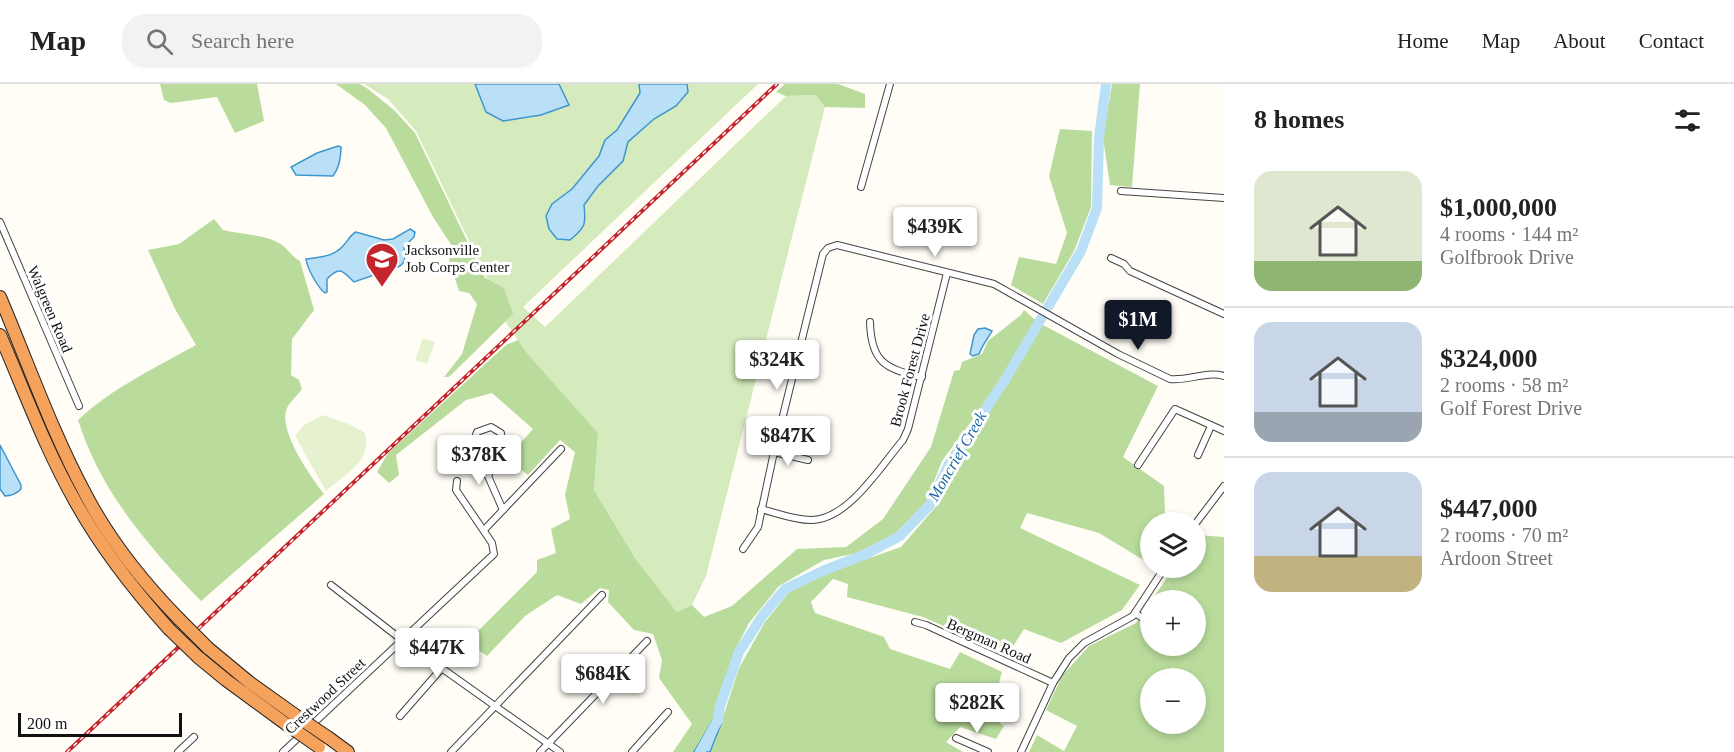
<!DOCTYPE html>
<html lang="en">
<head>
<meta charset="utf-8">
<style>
  body { margin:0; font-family:"Times New Roman",serif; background:#f2f2f2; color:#222; height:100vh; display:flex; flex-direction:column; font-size:22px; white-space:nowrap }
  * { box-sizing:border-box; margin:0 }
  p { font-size:20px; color:#767676 }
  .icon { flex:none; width:33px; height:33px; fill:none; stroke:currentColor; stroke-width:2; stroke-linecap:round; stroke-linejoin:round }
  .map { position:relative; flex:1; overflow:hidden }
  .sheet { display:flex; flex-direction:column; background:#fff; width:510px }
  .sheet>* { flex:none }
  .buttons { position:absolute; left:1140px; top:428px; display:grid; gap:12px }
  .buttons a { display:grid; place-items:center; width:66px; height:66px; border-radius:50%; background:#fff; box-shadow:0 3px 9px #0003; font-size:30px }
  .scale { position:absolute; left:18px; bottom:15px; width:164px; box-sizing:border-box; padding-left:6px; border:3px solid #111; border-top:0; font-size:16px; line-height:21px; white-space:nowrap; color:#111; -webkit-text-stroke:4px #fff; paint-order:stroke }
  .price { position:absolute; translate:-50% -51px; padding:0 14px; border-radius:6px; background:#fff; color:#222; font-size:20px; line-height:39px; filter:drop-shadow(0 2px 3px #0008) }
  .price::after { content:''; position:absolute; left:50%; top:36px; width:18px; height:14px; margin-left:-9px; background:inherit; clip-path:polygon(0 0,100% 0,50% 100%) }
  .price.selected { background:#111827; color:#fff }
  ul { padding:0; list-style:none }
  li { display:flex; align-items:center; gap:18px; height:150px; padding:0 30px }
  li+li { border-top:2px solid #e0e0e0 }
  li span { display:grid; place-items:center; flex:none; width:168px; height:120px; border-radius:18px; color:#555 }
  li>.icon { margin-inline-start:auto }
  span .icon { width:72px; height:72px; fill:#fffc; stroke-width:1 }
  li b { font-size:26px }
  h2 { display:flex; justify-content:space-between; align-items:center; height:72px; padding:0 30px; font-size:26px }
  header { display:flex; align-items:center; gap:36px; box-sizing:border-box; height:84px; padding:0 30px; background:#fff; border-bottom:2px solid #e0e0e0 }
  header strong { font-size:28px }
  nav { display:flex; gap:33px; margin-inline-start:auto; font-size:21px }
  .search { width:420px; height:54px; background:#f2f2f2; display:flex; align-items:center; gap:15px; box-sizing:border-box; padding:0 21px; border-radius:24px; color:#767676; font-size:22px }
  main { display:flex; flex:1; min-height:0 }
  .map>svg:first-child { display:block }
  .green { fill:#d5ebbd }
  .forest { fill:#b9dc9c; fill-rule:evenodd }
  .pitch { fill:#e6f2cf }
  .water { fill:#b9e0f7; stroke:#3f96cf; stroke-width:1.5 }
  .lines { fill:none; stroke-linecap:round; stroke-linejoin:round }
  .river { stroke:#b9e0f7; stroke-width:10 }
  .minor-casing { stroke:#444; stroke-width:8 }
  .motorway-casing { stroke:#222; stroke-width:14 }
  .minor { stroke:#fff; stroke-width:6 }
  .motorway { stroke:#f5a25d; stroke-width:12 }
  .rail-casing { stroke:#c4262e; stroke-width:4 }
  .rail { stroke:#fff; stroke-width:1.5; stroke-dasharray:4.5; stroke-linecap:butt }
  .motorway-bridge-casing { stroke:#222; stroke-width:14; stroke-linecap:butt }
  .motorway-bridge { stroke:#f5a25d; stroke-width:12 }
  .labels { text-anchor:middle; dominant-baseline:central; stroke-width:6; stroke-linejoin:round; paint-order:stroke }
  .poi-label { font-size:15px; fill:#111; stroke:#fff; text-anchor:start }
  .street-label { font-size:15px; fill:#111; stroke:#fff }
  .water-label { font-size:16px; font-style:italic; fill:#1768a6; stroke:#fff }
</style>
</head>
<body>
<header>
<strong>Map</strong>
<div class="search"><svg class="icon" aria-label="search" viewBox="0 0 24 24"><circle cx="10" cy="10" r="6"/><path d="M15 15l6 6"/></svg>Search here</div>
<nav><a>Home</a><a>Map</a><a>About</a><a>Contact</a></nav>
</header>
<main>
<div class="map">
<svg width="1224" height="668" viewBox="0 0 1224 668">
  <rect width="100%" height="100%" fill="#fffdf5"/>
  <!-- green -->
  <polygon class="green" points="364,0 758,0 523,223 545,243 786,12 817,11 825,23 706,492 692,521 677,528 637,477 594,406 598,349 527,269 498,227 486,192 416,47 388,15"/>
  <!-- forest -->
  <g class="forest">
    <polygon points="160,0 257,0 264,37 235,49 217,13 171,19 164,16"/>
    <polygon points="336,0 360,0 368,5 394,26 415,49 485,194 504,204 513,230 449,293 444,293 462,270 477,220 469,209 459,207 449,176 454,165 433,133 386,44 365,21"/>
    <polygon points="785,0 838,0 865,10 865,24 825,23 816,11 786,12 776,8"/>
    <polygon points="1112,0 1140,0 1132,103 1110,101 1103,54"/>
    <polygon points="1060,45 1092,47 1091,123 1074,167 1043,220 1011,201 1019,173 1056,180 1067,149 1049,92"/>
    <path d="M214,135L223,146C242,151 267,150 282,161C289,166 292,173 300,177L314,226L292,255L291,291L299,296L302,305C297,312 288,319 286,327C280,349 311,393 324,410L201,517C149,463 101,409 78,336C112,304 155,284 196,261L175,225L148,166L179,160Z"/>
    <polygon points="1024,226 1035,236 1003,294 942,377 926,418 896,449 857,469 824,476 779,502 749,539 734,568 713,636 694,668 673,668 692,640 659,594 662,576 653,550 634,546 608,518 609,506 600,504 581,520 557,511 525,532 487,572 467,558 537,488 537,476 556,469 551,445 570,435 565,411 575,368 560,356 528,391 507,374 533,345 492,309 466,316 396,371 399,391 389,399 377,388 388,369 506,261 518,256 527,269 598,349 594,406 637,477 677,528 692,521 704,533 732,522 797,465 846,463 883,435 931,363 954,287 960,286 962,278 982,270 988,257 1021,231"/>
    <polygon points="1043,241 1158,302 1123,373 1164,402 1165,431 1159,438 1150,438 1150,480 1099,449 1027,429 1020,444 1140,501 1122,526 1061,559 1024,545 1008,570 923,533 847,513 848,500 833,495 811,518 815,529 884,553 890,565 950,585 960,568 1002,588 990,632 1004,642 996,655 960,643 946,658 963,668 710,668 715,658 739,584 765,538 790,507 835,486 901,463 939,419 954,383"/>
    <path d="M1196,451L1224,453V668H1029L1037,651L1064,667L1077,642L1046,626L1062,592L1089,562L1136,539L1150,518V561H1196V516H1152L1174,483H1196ZM1150,594H1196V639H1150Z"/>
  </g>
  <!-- pitch -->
  <g class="pitch">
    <polygon points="423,254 435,258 427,280 415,276"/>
    <path d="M323,331L351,341L365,349C373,377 345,390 326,407L295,352L304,341Z"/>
  </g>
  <!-- water -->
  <g class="water">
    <polygon points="475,0 559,0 569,21 541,31 503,37 486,28"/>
    <path d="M639,0H687L688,8L676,22L654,35L628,58L623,77L598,102L584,121C586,140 586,143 570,156L557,155L549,145L546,132L552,120L572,105L599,72L605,56L617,46L640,9Z"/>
    <path d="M338,62L341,63C341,73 339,84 333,92L296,91L291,83L317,69Z"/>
    <path d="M410,145L415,148L414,153L404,163C404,171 407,177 400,182L354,198C344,189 341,180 327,195V208L325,209C318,204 307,184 306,175C320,173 333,173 343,162C348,157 350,151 356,148L384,156L393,155Z"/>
    <path d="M985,244L992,247C989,253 982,261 979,270L973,272L970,270L974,251L978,245Z"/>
    <path d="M0,361L21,401V405C16,410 12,412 5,412L0,405Z"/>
    <polygon points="713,636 721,640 710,668 694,668"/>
  </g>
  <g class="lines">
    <!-- river -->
    <polyline class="river" points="700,668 718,636 720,622 739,568 763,531 785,505 825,486 866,470 900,452 929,422 949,380 1005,296 1081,167 1097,124 1099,54 1106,0"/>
    <!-- minor casing -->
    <g class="minor-casing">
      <g id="minor">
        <polyline points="861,103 890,0"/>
        <polyline points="1121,107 1224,114"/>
        <polyline points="0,138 79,322"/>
        <polyline points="1111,174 1124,180 1130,187 1224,230"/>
        <path d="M870,238C871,278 885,285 922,293"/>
        <polyline points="774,368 808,376"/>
        <polyline points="1198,371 1211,342"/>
        <polyline points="1138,381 1175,325 1224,347"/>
        <path d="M488,392C474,376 469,368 477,348L491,343L501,349L502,361L488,392L503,426"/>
        <path d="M761,425C777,429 794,436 811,436C848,436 880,383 903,356L908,345L947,189"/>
        <polyline points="1196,439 1224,402"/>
        <polyline points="484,446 561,365"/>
        <path d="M743,465L758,443L774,368L823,170L828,164L837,161L994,200L1118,270L1170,295C1188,297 1206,287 1224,292"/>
        <polyline points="331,501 402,556 560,668"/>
        <polyline points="1135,529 1150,539"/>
        <polyline points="915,538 926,541 1053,599"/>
        <polyline points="400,632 442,584"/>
        <polyline points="956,654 988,668"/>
        <polyline points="178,668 194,653"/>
        <polyline points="283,668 494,470 492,459 456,406 457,397"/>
        <polyline points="451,668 602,511"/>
        <polyline points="540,668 647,557"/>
        <polyline points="632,668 668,628"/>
        <polyline points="1021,668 1053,599 1069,574 1084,559 1133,532 1165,483"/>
      </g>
    </g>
    <!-- motorway casing -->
    <g class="motorway-casing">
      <g id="motorway">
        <path d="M0,213C28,279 52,348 86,411C110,457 143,498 179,535"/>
        <path d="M0,251C24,306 45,364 75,417C101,464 133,505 169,545"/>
        <polyline points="208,564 249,598 295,631"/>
        <polyline points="198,573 226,596 286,640"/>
        <polyline points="329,654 348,668"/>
      </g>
    </g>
    <!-- minor -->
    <use href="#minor" class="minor"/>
    <!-- motorway -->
    <use href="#motorway" class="motorway"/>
    <!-- rail casing -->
    <g class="rail-casing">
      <path id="rail" d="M67,668C304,446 540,222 777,0"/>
    </g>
    <!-- rail -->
    <use href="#rail" class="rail"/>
    <!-- motorway-bridge casing -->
    <g class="motorway-bridge-casing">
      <g id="motorway-bridge">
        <polyline points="179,535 208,564"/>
        <polyline points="169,545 198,573"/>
        <polyline points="295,631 329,654"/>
        <polyline points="286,640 319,663"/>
      </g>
    </g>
    <!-- motorway-bridge -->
    <use href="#motorway-bridge" class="motorway-bridge"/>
  </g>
  <!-- icons -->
  <defs>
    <g id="university-pin" transform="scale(1.725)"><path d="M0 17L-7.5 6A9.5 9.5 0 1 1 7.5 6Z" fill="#c4262e" stroke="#fff"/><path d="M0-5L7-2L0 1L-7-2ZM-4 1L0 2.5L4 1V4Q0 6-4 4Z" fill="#fff"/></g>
  </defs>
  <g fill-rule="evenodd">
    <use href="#university-pin" x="382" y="175"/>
  </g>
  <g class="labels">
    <!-- poi labels -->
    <g class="poi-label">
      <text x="405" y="166">Jacksonville<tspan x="405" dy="17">Job Corps Center</tspan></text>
    </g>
    <!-- street labels -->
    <g class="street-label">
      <text transform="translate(50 225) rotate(67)">Walgreen Road</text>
      <text transform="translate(910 286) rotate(-75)">Brook Forest Drive</text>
      <text transform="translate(989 557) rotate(24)">Bergman Road</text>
      <text transform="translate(325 612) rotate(-43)">Crestwood Street</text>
    </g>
    <!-- water labels -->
    <g class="water-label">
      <text transform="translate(957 372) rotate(-60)">Moncrief Creek</text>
    </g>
  </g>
</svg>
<div class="buttons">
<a><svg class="icon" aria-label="layers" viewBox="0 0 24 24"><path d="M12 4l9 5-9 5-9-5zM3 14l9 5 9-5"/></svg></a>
<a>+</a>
<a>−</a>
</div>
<div class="scale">200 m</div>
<b class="price" style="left:935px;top:174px">$439K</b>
<b class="price selected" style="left:1138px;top:267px">$1M</b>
<b class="price" style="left:777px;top:307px">$324K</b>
<b class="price" style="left:788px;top:383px">$847K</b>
<b class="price" style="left:479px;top:402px">$378K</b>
<b class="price" style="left:437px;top:595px">$447K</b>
<b class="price" style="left:603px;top:621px">$684K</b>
<b class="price" style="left:977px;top:650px">$282K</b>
</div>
<section class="sheet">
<h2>8 homes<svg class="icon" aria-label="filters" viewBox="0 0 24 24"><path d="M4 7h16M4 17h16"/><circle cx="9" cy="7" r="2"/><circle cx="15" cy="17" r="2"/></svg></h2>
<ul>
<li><span style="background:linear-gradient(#dfe7d0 75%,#8fb573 0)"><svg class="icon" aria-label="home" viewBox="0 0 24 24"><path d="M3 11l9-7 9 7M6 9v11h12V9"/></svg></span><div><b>$1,000,000</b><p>4 rooms · 144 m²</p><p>Golfbrook Drive</p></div></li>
<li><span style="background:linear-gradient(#c9d6e8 75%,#9aa5b1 0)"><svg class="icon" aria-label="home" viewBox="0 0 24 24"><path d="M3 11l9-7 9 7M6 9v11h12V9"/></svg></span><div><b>$324,000</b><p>2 rooms · 58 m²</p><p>Golf Forest Drive</p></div></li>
<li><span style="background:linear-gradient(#c9d6e8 70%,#c2b280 0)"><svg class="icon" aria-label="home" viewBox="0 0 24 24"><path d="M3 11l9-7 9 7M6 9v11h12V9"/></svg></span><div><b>$447,000</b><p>2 rooms · 70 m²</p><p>Ardoon Street</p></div></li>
</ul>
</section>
</main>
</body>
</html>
